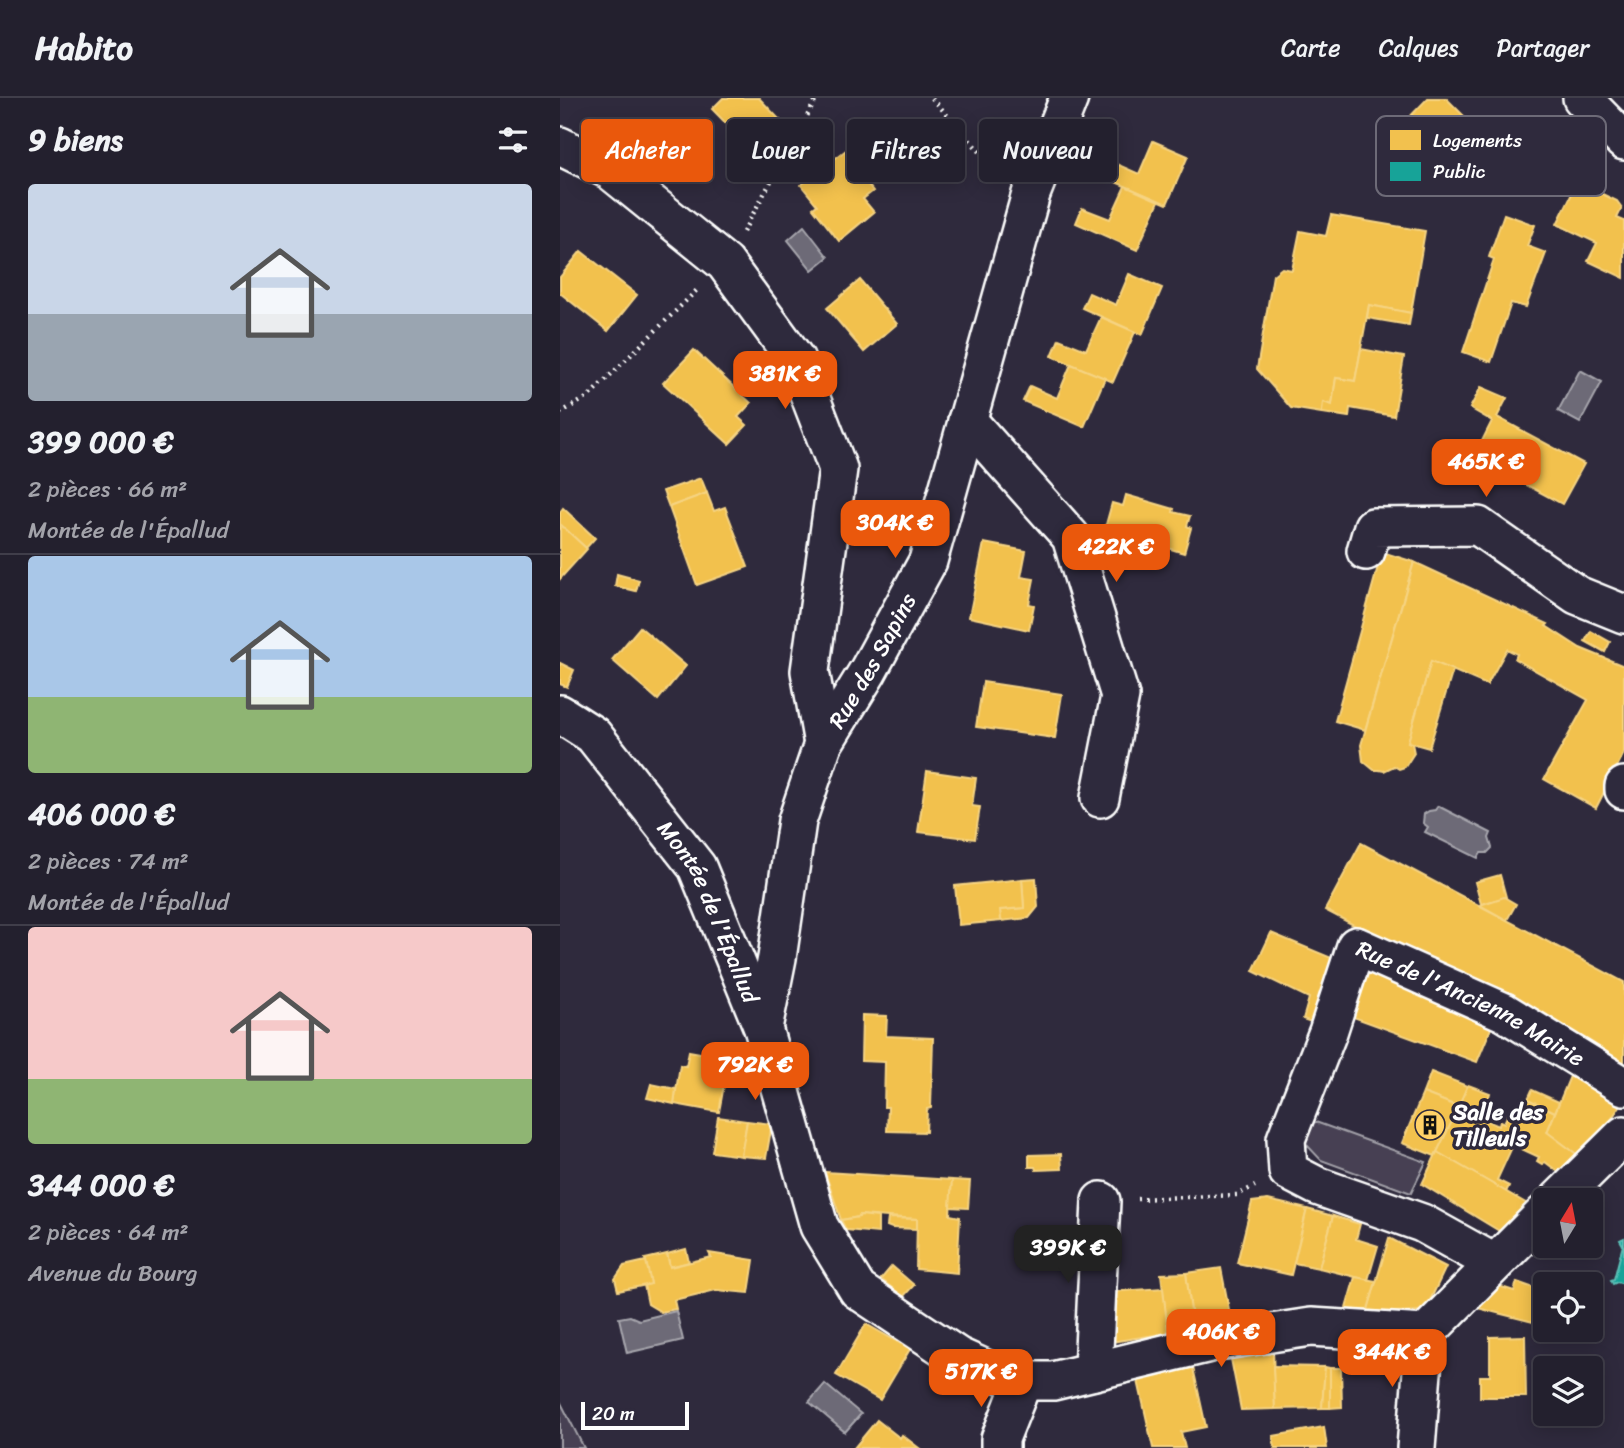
<!DOCTYPE html>
<html lang="fr">
<head>
<meta charset="utf-8">
<style>
  body { margin:0; font-family:Sriracha,sans-serif; background:#2f2d3a; color:#f1f3f6; height:100vh; display:flex; flex-direction:column; font-size:26px; white-space:nowrap }
  * { box-sizing:border-box; margin:0 }
  p { font-size:23px; color:#a3a3aa }
  .icon { flex:none; width:38px; height:38px; fill:none; stroke:currentColor; stroke-width:2; stroke-linecap:round; stroke-linejoin:round }
  .map { position:relative; flex:1; overflow:hidden }
  .side { display:flex; flex-direction:column; background:#23202e; width:560px }
  .side>* { flex:none }
  .banner { position:absolute; left:21px; top:21px; width:665px; height:63px; display:flex; gap:14px }
  .needle { width:46px; rotate:10deg }
  .controls { position:absolute; left:973px; top:1090px; display:grid; gap:14px }
  .controls a { display:grid; place-items:center; width:70px; height:70px; border-radius:7px; background:#23202e; box-shadow:0 4px 18px #0003,0 0 0 2px #403e4a; font-size:35px }
  .scale { position:absolute; left:21px; bottom:18px; width:108px; box-sizing:border-box; padding-left:7px; border:4px solid #fff; border-top:0; font-size:19px; line-height:24px; white-space:nowrap; color:#fff; -webkit-text-stroke:5px #2f2a3d; paint-order:stroke }
  .price { position:absolute; translate:-50% -60px; padding:0 16px; border-radius:14px; background:#ea580c; color:#fff; font-size:23px; line-height:46px; filter:drop-shadow(0 2px 4px #0008) }
  .price::after { content:''; position:absolute; left:50%; top:42px; width:21px; height:16px; margin-left:-10px; background:inherit; clip-path:polygon(0 0,100% 0,50% 100%) }
  .price.active { background:#222; color:#fff }
  ul { padding:0; list-style:none }
  li { display:grid; align-content:center; gap:14px; height:371px; padding:0 28px }
  li+li { border-top:2px solid #403e4a }
  li span { display:grid; place-items:center; height:217px; border-radius:7px; color:#555 }
  li>.icon { margin-inline-start:auto }
  span .icon { width:126px; height:126px; fill:#fffc; stroke-width:1 }
  li b { font-size:30px }
  h2 { display:flex; justify-content:space-between; align-items:center; height:84px; padding:0 28px; font-size:30px }
  .tag { padding:0 24px; border-radius:7px; background:#23202e; box-shadow:0 4px 18px #0003,0 0 0 2px #403e4a; font-size:24px; line-height:63px }
  .tag.active { background:#ea580c; color:#fff }
  header { display:flex; align-items:center; gap:42px; box-sizing:border-box; height:98px; padding:0 35px; background:#23202e; border-bottom:2px solid #403e4a }
  header strong { font-size:33px }
  nav { display:flex; gap:38px; margin-inline-start:auto; font-size:24px }
  main { display:flex; flex:1; min-height:0 }
  .map>svg:first-child { display:block }
  .green { fill:#464152; stroke:#a2a0a8; stroke-width:2 }
  .water { fill:#6d6a77; stroke:#a7a6ad; stroke-width:2 }
  .homes { fill:#f2c14e; stroke:#f6d483; stroke-width:2 }
  .public { fill:#17a398; stroke:#5dbfb7; stroke-width:2 }
  .lines { fill:none; stroke-linecap:round; stroke-linejoin:round }
  .minor-casing { stroke:#fff; stroke-width:42 }
  .path { stroke:#fff; stroke-width:4.5; stroke-dasharray:2 5; stroke-linecap:butt }
  .minor { stroke:#2f2a3d; stroke-width:37 }
  .labels { text-anchor:middle; dominant-baseline:central; stroke-width:7; stroke-linejoin:round; paint-order:stroke }
  .street-label { font-size:23px; fill:#fff; stroke:#2f2a3d }
  .poi-label { font-size:23px; font-weight:bold; fill:#fff; stroke:#2f2a3d; text-anchor:start }
  .key { fill:#2f2a3d; stroke:#6d6a77; stroke-width:2 }
  .key-label { font-size:19px; fill:#fff }
</style>
</head>
<body>
<header>
<strong>Habito</strong>
<nav><a>Carte</a><a>Calques</a><a>Partager</a></nav>
</header>
<main>
<section class="side">
<h2>9 biens<svg class="icon" aria-label="filters" viewBox="0 0 24 24"><path d="M4 7h16M4 17h16"/><circle cx="9" cy="7" r="2"/><circle cx="15" cy="17" r="2"/></svg></h2>
<ul>
<li><span style="background:linear-gradient(#c9d6e8 60%,#9aa5b1 0)"><svg class="icon" aria-label="home" viewBox="0 0 24 24"><path d="M3 11l9-7 9 7M6 9v11h12V9"/></svg></span><div><b>399 000 €</b><p>2 pièces · 66 m²</p><p>Montée de l'Épallud</p></div></li>
<li><span style="background:linear-gradient(#a9c7e8 65%,#8fb573 0)"><svg class="icon" aria-label="home" viewBox="0 0 24 24"><path d="M3 11l9-7 9 7M6 9v11h12V9"/></svg></span><div><b>406 000 €</b><p>2 pièces · 74 m²</p><p>Montée de l'Épallud</p></div></li>
<li><span style="background:linear-gradient(#f6c9c9 70%,#8fb573 0)"><svg class="icon" aria-label="home" viewBox="0 0 24 24"><path d="M3 11l9-7 9 7M6 9v11h12V9"/></svg></span><div><b>344 000 €</b><p>2 pièces · 64 m²</p><p>Avenue du Bourg</p></div></li>
</ul>
</section>
<div class="map">
<svg width="1064" height="1350" viewBox="0 0 1064 1350">
  <rect width="100%" height="100%" fill="#2f2a3d"/>
  <filter id="ink" filterUnits="userSpaceOnUse"><feTurbulence type="fractalNoise" baseFrequency=".0143" numOctaves="2"/><feDisplacementMap in="SourceGraphic" scale="14" xChannelSelector="R" yChannelSelector="G"/><feConvolveMatrix kernelMatrix="1 2 1 2 8 2 1 2 1" color-interpolation-filters="sRGB"/></filter>
  <g filter="url(#ink)">
    <!-- green -->
    <g class="green">
      <polygon points="750,1022 866,1064 851,1095 761,1062 745,1045"/>
      <polygon points="0,1303 24,1350 0,1350"/>
    </g>
    <!-- water -->
    <g class="water">
      <polygon points="244,128 268,159 252,172 228,142"/>
      <polygon points="1020,272 1042,284 1020,325 998,313"/>
      <polygon points="878,708 931,735 929,740 932,750 927,755 921,755 918,760 865,734 868,729 863,725 864,716 869,713 875,712"/>
      <polygon points="116,1213 123,1242 67,1255 59,1220 70,1218 79,1222"/>
      <polygon points="265,1286 301,1316 285,1334 249,1304"/>
    </g>
    <!-- homes -->
    <g class="homes">
      <polygon points="163,0 199,0 220,22 191,51 152,11"/>
      <polygon points="868,0 886,0 906,20 867,61 837,32"/>
      <polygon points="446,28 468,35 462,52 440,44"/>
      <polygon points="593,43 628,58 607,106 546,80 552,64 579,76"/>
      <polygon points="286,52 295,62 291,65 313,93 303,101 314,114 279,143 253,110 257,107 241,87"/>
      <polygon points="1021,77 1042,86 1038,94 1057,103 1062,110 1057,120 1064,123 1064,180 1028,163 1037,145 997,126"/>
      <polygon points="565,88 599,103 577,152 516,125 522,110 550,121"/>
      <polygon points="944,116 975,127 967,148 986,155 966,209 951,205 931,264 903,254 934,161 929,159"/>
      <polygon points="771,117 865,133 851,215 809,207 795,283 776,280 772,307 763,304 762,315 731,310 697,271 713,177 722,170 732,172 740,133 766,138"/>
      <polygon points="21,153 77,197 48,233 0,195 0,179"/>
      <polygon points="569,176 602,190 582,237 522,210 529,195 556,207"/>
      <polygon points="300,182 337,226 304,254 267,210"/>
      <polygon points="809,207 851,215 849,227 807,220"/>
      <polygon points="541,219 575,234 553,284 492,258 499,241 526,252"/>
      <polygon points="801,251 844,259 834,318 790,310 789,319 762,315 763,304 772,307 776,280 795,283"/>
      <polygon points="134,252 191,305 178,319 187,327 169,346 103,285"/>
      <polygon points="511,266 545,280 524,329 463,303 470,288 497,300"/>
      <polygon points="921,289 947,300 937,319 1024,366 1002,406 914,359 932,323 910,310"/>
      <polygon points="141,380 147,395 109,409 103,393"/>
      <polygon points="147,395 154,413 165,409 188,469 137,487 109,409"/>
      <polygon points="566,397 614,411 613,414 630,418 627,428 631,430 624,455 604,449 602,456 554,443 557,433 545,430 552,405 563,408"/>
      <polygon points="3,410 35,440 26,450 0,426 0,414"/>
      <polygon points="0,426 27,451 0,481"/>
      <polygon points="424,445 466,453 461,479 474,481 469,506 474,507 469,532 409,519"/>
      <polygon points="822,454 854,464 805,632 775,623"/>
      <polygon points="854,464 988,526 986,528 1020,550 1064,568 1064,655 1036,710 984,681 1028,602 955,561 957,556 947,551 927,587 871,563 848,644 852,645 854,655 845,669 839,671 834,668 824,673 819,672 814,672 803,663 801,647"/>
      <polygon points="57,476 79,482 76,493 55,488"/>
      <polygon points="80,529 126,568 98,602 52,562"/>
      <polygon points="1031,533 1050,544 1045,554 1025,543"/>
      <polygon points="871,563 893,572 869,650 848,644"/>
      <polygon points="0,565 14,572 7,589 0,586"/>
      <polygon points="423,584 502,596 495,640 416,629"/>
      <polygon points="367,673 416,680 412,708 420,709 415,741 358,734"/>
      <polygon points="801,745 1064,884 1064,969 765,812"/>
      <polygon points="940,777 946,799 921,806 915,784"/>
      <polygon points="476,780 478,809 469,820 441,823 440,812 464,810 462,781"/>
      <polygon points="462,781 464,810 440,812 441,823 399,827 395,788"/>
      <polygon points="944,799 956,806 947,822 920,807"/>
      <polygon points="711,835 774,861 757,926 743,921 749,900 693,873"/>
      <polygon points="804,869 934,923 917,964 785,916"/>
      <polygon points="302,917 327,918 326,938 373,940 371,1010 367,1011 366,1034 327,1033 328,1009 324,1009 325,964 301,963"/>
      <polygon points="129,953 169,960 159,1014 114,1006 120,967 126,968"/>
      <polygon points="1013,971 1064,1002 1042,1035 1019,1058 987,1034"/>
      <polygon points="871,974 907,988 899,1009 863,995"/>
      <polygon points="91,986 116,991 114,1006 87,1000"/>
      <polygon points="908,987 930,995 922,1021 939,1028 940,1023 944,1025 949,1014 961,1019 968,1001 995,1014 987,1034 1019,1058 1001,1076 985,1064 982,1066 977,1063 979,1059 953,1047 937,1082 949,1088 946,1094 877,1054"/>
      <polygon points="972,992 999,1004 995,1014 968,1001"/>
      <polygon points="863,995 899,1009 875,1058 842,1045"/>
      <polygon points="158,1019 187,1023 181,1058 152,1054"/>
      <polygon points="187,1023 212,1026 206,1060 181,1058"/>
      <polygon points="877,1054 969,1107 941,1134 862,1086"/>
      <polygon points="501,1056 502,1071 476,1072 475,1069 469,1069 469,1057"/>
      <polygon points="265,1074 392,1082 390,1117 400,1119 397,1175 356,1171 357,1121 300,1117 299,1119 281,1122"/>
      <polygon points="392,1082 410,1083 408,1110 390,1109"/>
      <polygon points="708,1102 747,1111 731,1177 677,1165 692,1104"/>
      <polygon points="747,1111 773,1118 759,1170 734,1165"/>
      <polygon points="300,1117 318,1119 318,1135 286,1132 281,1122 299,1119"/>
      <polygon points="773,1118 800,1126 796,1141 818,1148 808,1182 759,1170"/>
      <polygon points="328,1120 357,1121 357,1131 332,1130 327,1128"/>
      <polygon points="829,1140 886,1169 865,1213 807,1215"/>
      <polygon points="126,1151 129,1164 110,1169 107,1156"/>
      <polygon points="149,1155 194,1162 189,1195 156,1192 114,1202 116,1211 101,1214 88,1206 84,1187 91,1186 85,1161 107,1156 110,1169 151,1159"/>
      <polygon points="86,1163 91,1186 58,1193 55,1181 64,1168"/>
      <polygon points="332,1168 354,1187 343,1199 321,1181"/>
      <polygon points="661,1170 671,1222 633,1229 626,1175"/>
      <polygon points="626,1175 633,1229 608,1235 601,1176"/>
      <polygon points="795,1179 816,1183 807,1215 785,1214"/>
      <polygon points="957,1184 985,1194 985,1227 914,1209 929,1185 954,1193"/>
      <polygon points="603,1190 608,1235 551,1244 547,1194"/>
      <polygon points="306,1226 350,1251 320,1302 276,1277"/>
      <polygon points="965,1238 966,1299 920,1299 920,1278 930,1278 930,1239"/>
      <polygon points="713,1252 715,1311 681,1312 670,1256"/>
      <polygon points="632,1265 646,1329 621,1334 625,1350 593,1350 577,1278"/>
      <polygon points="713,1268 765,1269 762,1310 715,1311"/>
      <polygon points="765,1269 770,1270 770,1310 762,1310"/>
      <polygon points="770,1270 781,1270 782,1309 770,1310"/>
      <polygon points="317,1322 340,1340 342,1337 359,1350 294,1350"/>
      <polygon points="764,1329 767,1350 715,1350 713,1338"/>
    </g>
    <!-- public -->
    <polygon class="public" points="1064,1140 1064,1186 1057,1184 1053,1186 1051,1182 1054,1181 1063,1147 1060,1142"/>
    <g class="lines">
      <!-- minor casing -->
      <g class="minor-casing">
        <g id="minor">
          <polyline points="1022,0 1064,43"/>
          <polyline points="0,48 51,73 165,165 236,262 278,371 250,573 263,646"/>
          <polyline points="407,322 511,439 560,598 540,700"/>
          <polyline points="806,453 813,429 918,428 1017,497 1064,516"/>
          <path id="s1" d="M0,616L33,637L137,769L203,930L259,1128L298,1192L397,1258L430,1273L463,1283H493L658,1243L751,1229L865,1236"/>
          <polyline points="1064,688 1064,692"/>
          <path id="s2" d="M203,930L217,860L237,723L263,646L308,573L368,463L471,96L509,0"/>
          <polyline points="998,1102 1064,1037"/>
          <path id="s3" d="M934,1165L862,1125L757,1088L728,1073L726,1041L768,934L796,848L944,914L1064,988"/>
          <polyline points="533,1273 541,1103"/>
          <polyline points="440,1350 440,1341 463,1283"/>
          <polyline points="856,1350 865,1236 985,1115"/>
        </g>
      </g>
      <!-- path -->
      <g class="path">
        <polyline points="372,0 439,75"/>
        <polyline points="183,134 257,0"/>
        <polyline points="0,315 28,299 139,190"/>
        <polyline points="577,1101 677,1097 695,1088"/>
      </g>
      <!-- minor -->
      <use href="#minor" class="minor"/>
    </g>
  </g>
  <!-- icons -->
  <defs>
    <g id="building-disc" transform="scale(1.575)"><circle r="9.5" fill="#ffd166" stroke="#2f2a3d"/><path d="M-4-6H4V6H1V3H-1V6H-4ZM-2.5-4.3h1.7v1.8h-1.7ZM.8-4.3h1.7v1.8H.8ZM-2.5-1h1.7V.8h-1.7ZM.8-1h1.7V.8H.8Z" fill="#111"/></g>
  </defs>
  <g fill-rule="evenodd">
    <use href="#building-disc" x="870" y="1027"/>
  </g>
  <g class="labels">
    <!-- street labels -->
    <g class="street-label">
      <text stroke="none"><textPath href="#s2" startOffset="388">Rue des Sapins</textPath></text>
      <text stroke="none"><textPath href="#s1" startOffset="252">Montée de l'Épallud</textPath></text>
      <text stroke="none"><textPath href="#s3" startOffset="592">Rue de l'Ancienne Mairie</textPath></text>
    </g>
    <!-- poi labels -->
    <g class="poi-label">
      <text x="893" y="1014">Salle des<tspan x="893" dy="26">Tilleuls</tspan></text>
    </g>
  </g>
  <!-- legend -->
  <rect x="816" y="18" width="230" height="80" rx="10" class="key"/>
  <rect x="830" y="32" width="31" height="20" fill="#f2c14e"/>
  <rect x="830" y="64" width="31" height="19" fill="#17a398"/>
  <g class="key-label">
    <text x="873" y="49">Logements</text>
    <text x="873" y="80">Public</text>
  </g>
</svg>
<div class="controls">
<a><svg class="needle" viewBox="-14 -14 28 28"><path d="M0-13l5 13h-10z" fill="#e53935"/><path d="M0 13l5-13h-10z" fill="#a3a3aa"/></svg></a>
<a><svg class="icon" aria-label="locate" viewBox="0 0 24 24"><circle cx="12" cy="12" r="6"/><path d="M12 2v4M12 18v4M2 12h4M18 12h4"/></svg></a>
<a><svg class="icon" aria-label="layers" viewBox="0 0 24 24"><path d="M12 4l9 5-9 5-9-5zM3 14l9 5 9-5"/></svg></a>
</div>
<div class="scale">20 m</div>
<b class="price" style="left:225px;top:313px">381K €</b>
<b class="price" style="left:926px;top:401px">465K €</b>
<b class="price" style="left:335px;top:462px">304K €</b>
<b class="price" style="left:556px;top:486px">422K €</b>
<b class="price" style="left:195px;top:1004px">792K €</b>
<b class="price active" style="left:508px;top:1187px">399K €</b>
<b class="price" style="left:661px;top:1271px">406K €</b>
<b class="price" style="left:832px;top:1291px">344K €</b>
<b class="price" style="left:421px;top:1311px">517K €</b>
<div class="banner">
<a class="tag active">Acheter</a>
<a class="tag">Louer</a>
<a class="tag">Filtres</a>
<a class="tag">Nouveau</a>
</div>
</div>
</main>
</body>
</html>
